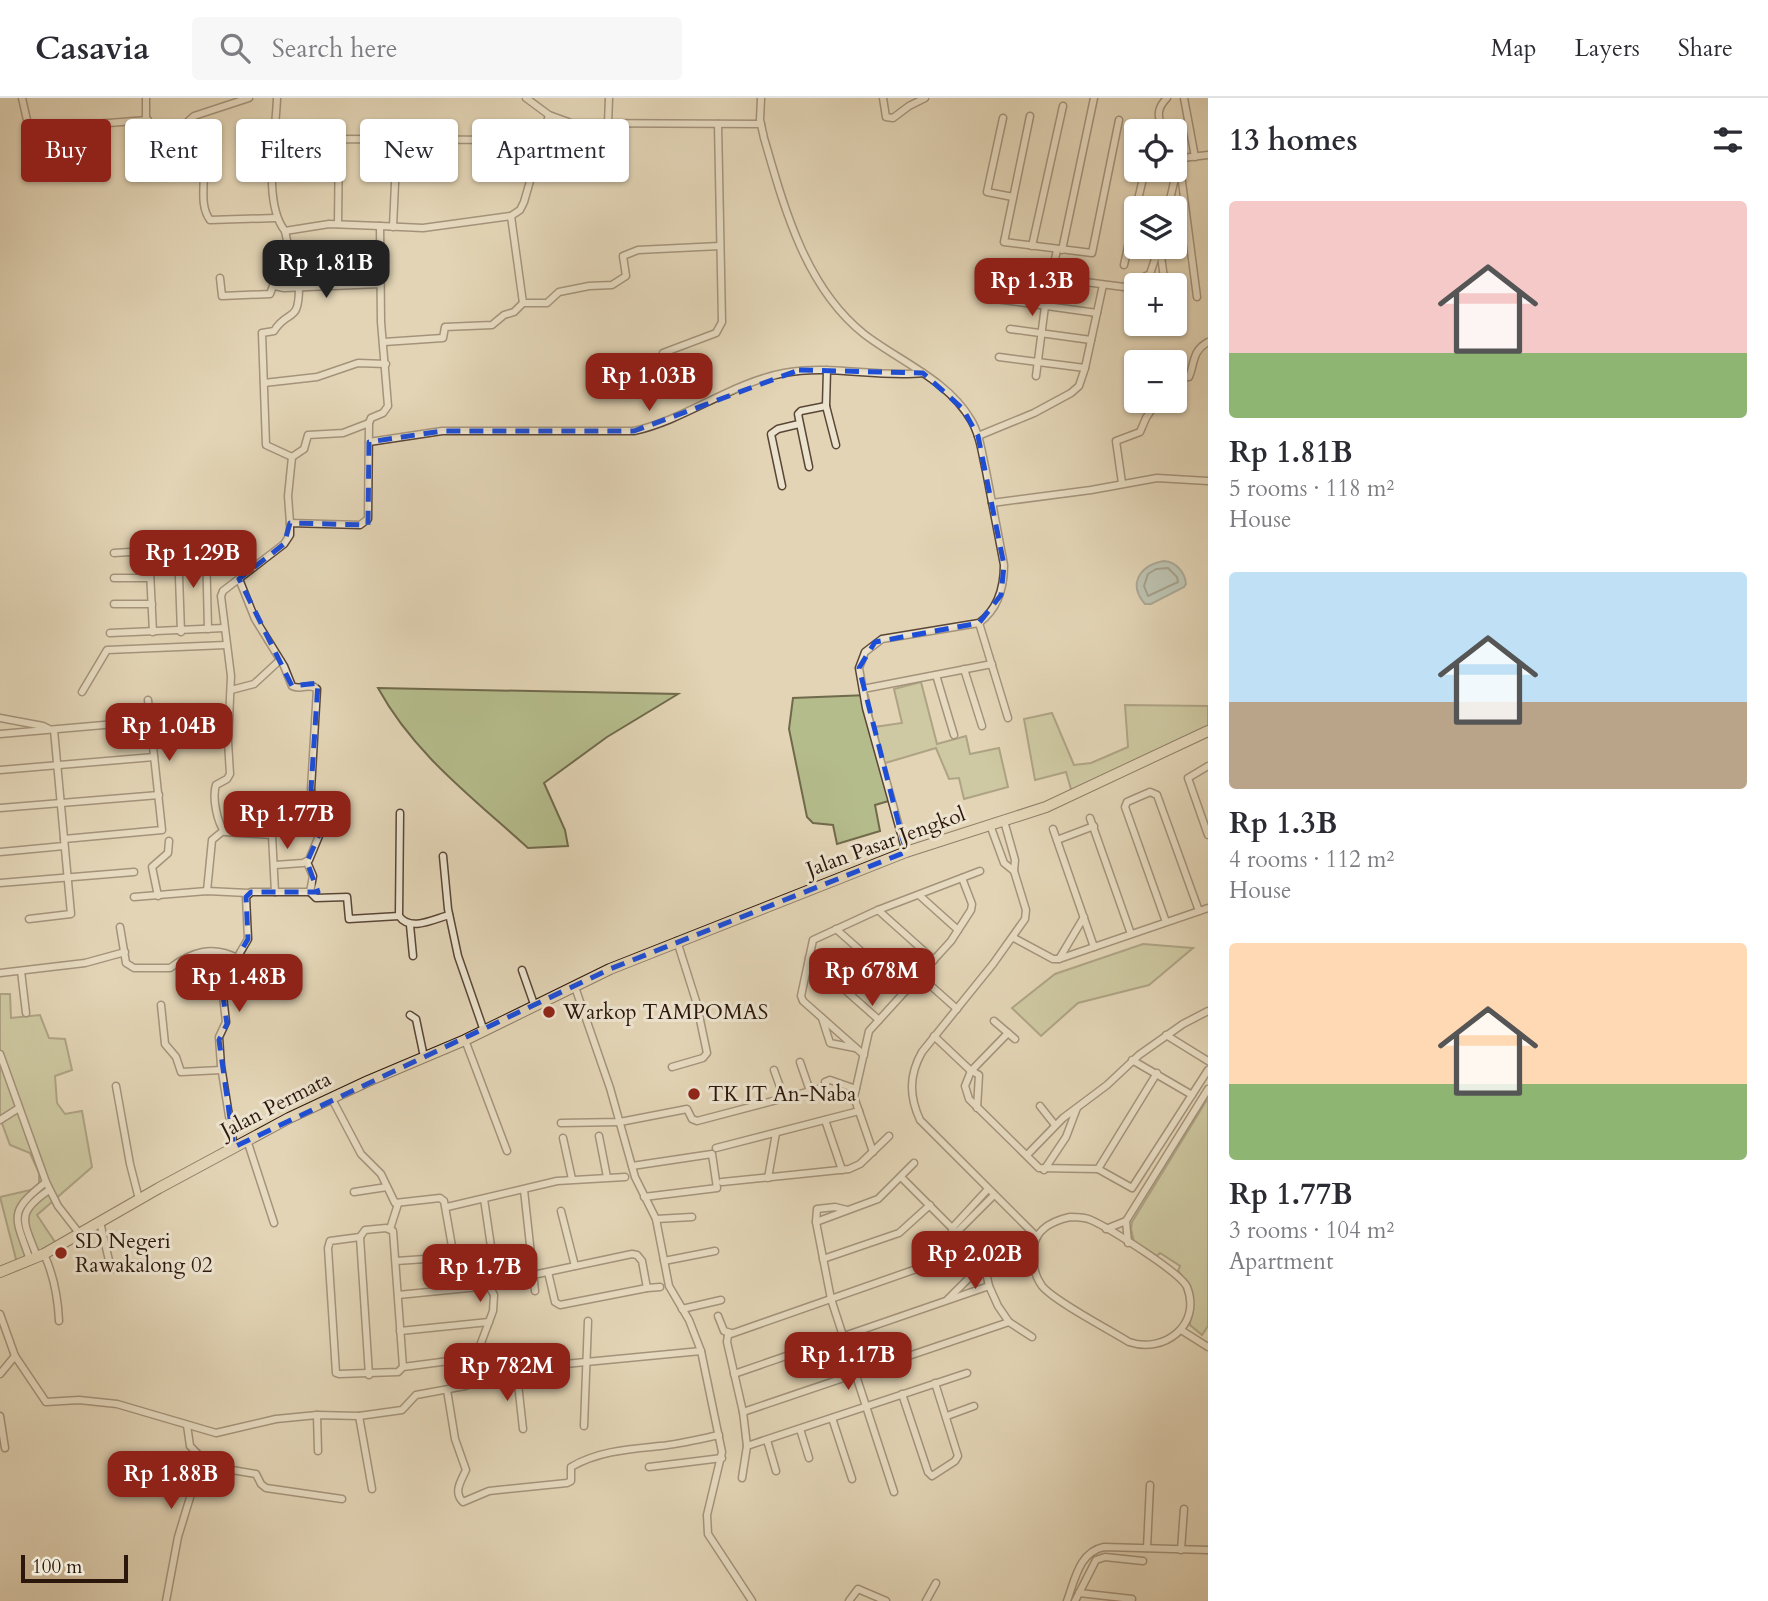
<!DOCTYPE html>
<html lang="en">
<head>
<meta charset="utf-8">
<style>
  body { margin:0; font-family:Cardo,serif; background:#f7f7f7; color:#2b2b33; height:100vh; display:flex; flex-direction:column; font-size:26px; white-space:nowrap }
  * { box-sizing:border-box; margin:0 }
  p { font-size:23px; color:#7c7c81 }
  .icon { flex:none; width:38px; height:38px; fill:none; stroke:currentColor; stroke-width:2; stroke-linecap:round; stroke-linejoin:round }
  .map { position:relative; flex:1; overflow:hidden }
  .panel { display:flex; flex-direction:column; background:#fff; width:560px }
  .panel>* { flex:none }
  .banner { position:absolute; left:21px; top:21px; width:665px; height:63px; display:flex; gap:14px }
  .controls { position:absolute; left:1124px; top:21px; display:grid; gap:14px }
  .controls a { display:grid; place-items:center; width:63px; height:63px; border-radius:7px; background:#fff; box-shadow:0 2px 5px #0004; font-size:35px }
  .scale { position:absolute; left:21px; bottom:18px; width:107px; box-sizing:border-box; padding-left:7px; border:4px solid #2c170c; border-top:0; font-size:19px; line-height:24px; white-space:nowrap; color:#2c170c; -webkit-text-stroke:5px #ece3cf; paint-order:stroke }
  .price { position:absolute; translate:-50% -60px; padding:0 16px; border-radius:14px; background:#8f2418; color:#fff; font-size:23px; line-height:46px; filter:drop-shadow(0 2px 4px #0008) }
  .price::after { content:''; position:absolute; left:50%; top:42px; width:21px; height:16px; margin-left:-10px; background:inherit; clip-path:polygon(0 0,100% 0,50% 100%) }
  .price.selected { background:#222; color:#fff }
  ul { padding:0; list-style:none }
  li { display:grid; align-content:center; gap:14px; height:371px; padding:0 21px }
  li span { display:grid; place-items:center; height:217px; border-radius:7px; color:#555 }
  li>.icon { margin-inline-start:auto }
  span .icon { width:126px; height:126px; fill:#fffc; stroke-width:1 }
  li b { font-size:30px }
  h2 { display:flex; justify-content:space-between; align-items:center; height:84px; padding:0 21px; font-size:30px }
  .pill { padding:0 24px; border-radius:7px; background:#fff; box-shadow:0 2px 5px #0004; font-size:24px; line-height:63px }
  .pill.selected { background:#8f2418; color:#fff }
  header { display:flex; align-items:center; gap:42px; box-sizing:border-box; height:98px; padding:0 35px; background:#fff; border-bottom:2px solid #e1e1e2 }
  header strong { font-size:33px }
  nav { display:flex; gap:38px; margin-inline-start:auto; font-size:24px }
  .search { width:490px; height:63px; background:#f7f7f7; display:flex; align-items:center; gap:18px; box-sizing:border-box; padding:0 24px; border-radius:7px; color:#7c7c81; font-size:26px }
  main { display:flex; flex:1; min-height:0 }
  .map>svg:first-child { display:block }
  .green { fill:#b5bc8c; stroke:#706a4c; stroke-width:2 }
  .water { fill:#96b7b5; stroke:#6c7771; stroke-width:2 }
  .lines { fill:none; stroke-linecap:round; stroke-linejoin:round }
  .shore { stroke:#616760; stroke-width:2 }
  .street-casing { stroke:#5a4636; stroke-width:9 }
  .primary-casing { stroke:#2c170c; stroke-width:12 }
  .street { stroke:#ece3cf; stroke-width:6 }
  .primary { stroke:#e2d4b5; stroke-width:10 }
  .marked { fill:none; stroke:#1d4ed8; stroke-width:5; stroke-dasharray:14 9; stroke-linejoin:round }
  .poi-dot { fill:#8f2418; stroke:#ece3cf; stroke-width:2.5 }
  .labels { text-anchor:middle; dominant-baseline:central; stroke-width:6; stroke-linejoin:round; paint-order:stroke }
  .street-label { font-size:21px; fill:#2c170c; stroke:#ece3cf }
  .poi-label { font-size:21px; fill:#2c170c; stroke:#ece3cf; text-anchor:start }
</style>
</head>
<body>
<header>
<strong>Casavia</strong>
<div class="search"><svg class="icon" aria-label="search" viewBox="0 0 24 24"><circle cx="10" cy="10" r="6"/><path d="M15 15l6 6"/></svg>Search here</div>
<nav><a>Map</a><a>Layers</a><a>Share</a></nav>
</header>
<main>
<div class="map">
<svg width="1208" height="1503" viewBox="0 0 1208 1503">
  <rect width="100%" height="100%" fill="#e2d4b5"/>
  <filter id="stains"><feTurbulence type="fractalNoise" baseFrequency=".00286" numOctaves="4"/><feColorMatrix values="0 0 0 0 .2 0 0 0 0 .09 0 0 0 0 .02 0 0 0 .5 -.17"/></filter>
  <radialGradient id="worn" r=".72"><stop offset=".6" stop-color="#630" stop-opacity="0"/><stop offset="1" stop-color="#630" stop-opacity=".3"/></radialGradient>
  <!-- green -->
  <g class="green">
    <polygon points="921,584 937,646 966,638 970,656 999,650 1008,689 964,701 959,680 949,681 936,650 882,666 892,702 875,707 880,733 837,746 833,727 813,725 807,719 789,631 793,600 868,597 874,629 902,625 894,591"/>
    <path d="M378,590L678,596L607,639L544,685L565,732L568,748L528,750C473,700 414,656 378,590Z"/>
    <polygon points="1125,607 1208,608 1208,633 1073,698 1066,674 1035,682 1024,621 1052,615 1074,667 1091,665 1128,649"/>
    <polygon points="1143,846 1193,850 1149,887 1078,905 1041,938 1012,910 1055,876"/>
    <polygon points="0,896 10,896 11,920 40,917 49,940 65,941 72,972 55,978 57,1005 65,1016 82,1013 92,1069 37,1117 57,1147 17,1165 0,1099 39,1090 39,1075 30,1055 10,1047 0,1020"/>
    <path d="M1208,1000V1228L1202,1237L1190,1227C1191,1206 1193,1189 1178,1173L1180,1168L1160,1155L1157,1158L1134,1144L1131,1131L1132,1124Z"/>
  </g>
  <!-- water -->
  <path class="water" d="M1164,463C1176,464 1185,474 1186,486L1184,489L1151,506H1145C1127,485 1141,467 1164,463Z"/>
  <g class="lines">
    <!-- shore -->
    <polygon class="shore" points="1168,470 1177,479 1178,484 1148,498 1144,488 1148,476 1156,471"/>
    <!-- street casing -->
    <g class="street-casing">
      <g id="street">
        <polyline points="22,0 29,31 148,22"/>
        <polyline points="146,0 146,31 149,43 153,47 161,48 194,18 249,0"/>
        <path d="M277,0C276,36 262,104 285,133L329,126L380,128"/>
        <polyline points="526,0 549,17 571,25 761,26"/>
        <path d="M761,0L760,22L764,40C784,109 805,189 864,236C899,263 948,282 971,322C980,337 982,356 986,373C992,404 998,436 1004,467C1004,490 998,511 979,525L882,541L865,554L859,570L866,610L906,754"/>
        <polyline points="883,0 886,19 893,20 909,8 925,0"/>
        <polyline points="1184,0 1195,59"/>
        <polyline points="1030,18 1004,144 1092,155 1119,22"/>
        <polyline points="1003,20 987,94 1013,99"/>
        <polyline points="608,26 609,0"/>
        <path d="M1162,33C1158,18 1156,11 1167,0"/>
        <path d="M169,43L200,53C210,74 196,103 210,122L276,120"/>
        <polyline points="1174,61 1208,57"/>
        <polyline points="1179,61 1197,199"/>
        <polyline points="1136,110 1145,72"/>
        <polyline points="1168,110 1178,67"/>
        <polyline points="511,118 523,205"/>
        <polyline points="338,126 339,41 510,42 540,46"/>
        <polyline points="393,129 397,41"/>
        <polyline points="1032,148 1063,8"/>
        <polyline points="1160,151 1165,187"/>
        <polyline points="1062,152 1094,0"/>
        <polyline points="1124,167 1136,112"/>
        <polyline points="220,180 222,198 270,196 288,147 285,133"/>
        <polyline points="275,188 284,190 380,186"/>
        <polyline points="1097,215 996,201 993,195 995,176 1000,173 1124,189 1150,176 1159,149"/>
        <polyline points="1010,231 1091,242"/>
        <polyline points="384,244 443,240 445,229 492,227 504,217 514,214 523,205 547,205 559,194 589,188 612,187 626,178 623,158 638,152 720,148"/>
        <polyline points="663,255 716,235 722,224 718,26"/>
        <polyline points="999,259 1085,270"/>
        <polyline points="1036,278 1045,208 1057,152"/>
        <path d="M1174,280L1189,279C1195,264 1192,253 1208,244"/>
        <polyline points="264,285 317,279 358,265 386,266"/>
        <polyline points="826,308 836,347"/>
        <polyline points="978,338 1034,315 1071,295 1079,288 1085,270 1103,187"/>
        <path d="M369,344L442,333H634C685,322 731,285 784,275C830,266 876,280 923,275"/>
        <path d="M292,359L266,347L262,235L274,233C288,210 299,227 299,189"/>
        <polyline points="292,359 304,351 308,337 343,335 369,325"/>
        <polyline points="809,369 798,316 801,313 826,308 827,272"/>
        <polyline points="1122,385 1116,343 1140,334 1146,320 1157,303"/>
        <polyline points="782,388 771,336 778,331 799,326"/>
        <polyline points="992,405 1091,392 1157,380 1208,383"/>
        <polyline points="290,425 288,398 292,359"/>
        <polyline points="178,451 181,534"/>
        <polyline points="149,453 153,534"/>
        <polyline points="114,455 178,451 206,452 208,531"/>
        <polyline points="114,480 150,480"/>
        <path d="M239,481L255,521L284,568L292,588C301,593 310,584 317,591L311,691L312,707L321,733L309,762L303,765L275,767"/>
        <polyline points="114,506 152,506"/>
        <polyline points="979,525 1008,620"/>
        <polyline points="110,535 224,530"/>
        <polyline points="964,571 982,628"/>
        <polyline points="936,577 954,637"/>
        <polyline points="863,591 992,566"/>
        <polyline points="231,592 254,586 280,562"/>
        <polyline points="82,594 107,552 226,547"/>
        <polyline points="0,620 43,628 49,631"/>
        <polyline points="0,636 150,623"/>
        <polyline points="194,637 228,630"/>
        <polyline points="1208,668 1188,680 1208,737"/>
        <polyline points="0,672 154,659"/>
        <polyline points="0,710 159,697"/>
        <path d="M400,715L399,818C410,834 434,821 449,817"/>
        <polyline points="1090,720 1131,836"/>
        <path d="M1004,723L1015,762L1014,773L1026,812L1025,821L993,866L922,954C909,977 909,998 920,1022L1037,1139"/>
        <polyline points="990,727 1004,765 1014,773"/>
        <polyline points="1053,731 1094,849"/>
        <polyline points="64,741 162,732 148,602"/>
        <polyline points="1057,742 1094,728"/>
        <polyline points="0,754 64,748"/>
        <polyline points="443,758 448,811 458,858 484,933"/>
        <polyline points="307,764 313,778 310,794 316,800 347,799 349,821 399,818"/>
        <polyline points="0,785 134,774"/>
        <polyline points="207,793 212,742 223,733"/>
        <path d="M275,794L272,737L225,734C217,725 212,699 216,687L227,681L230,676L228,644L231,578L221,498L223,493L284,446L290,437V425L360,427L368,421L369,325L371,320L383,315L388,308L381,224L380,128L423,130L511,118L520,112L524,104L549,17"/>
        <polyline points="919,797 958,832"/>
        <polyline points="158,798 152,769 168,755 169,743"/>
        <polyline points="134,799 207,793 248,795"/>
        <polyline points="878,812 934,862"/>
        <polyline points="29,821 71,816 54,632"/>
        <polyline points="1166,824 1125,709 1127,704 1150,694 1157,697 1199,813"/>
        <polyline points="410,827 413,858"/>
        <path d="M120,829L126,865L134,870H170C191,854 212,847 237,860"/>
        <polyline points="836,831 906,893"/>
        <polyline points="1014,840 1053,861 1059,861 1208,810"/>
        <polyline points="809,860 879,922"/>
        <polyline points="1059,861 1084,819"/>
        <polyline points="522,872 535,909"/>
        <polyline points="21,873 26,915"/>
        <polyline points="0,875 85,865 125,854"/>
        <polyline points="920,878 957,911"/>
        <polyline points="575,889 610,990 635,1079 656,1121 669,1188 689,1222 701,1253 722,1354 707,1417 708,1436 752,1503"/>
        <polyline points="161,907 165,946 176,959 181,974 221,972"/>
        <polyline points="410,917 416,921 424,959"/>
        <polyline points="822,920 830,945 855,950"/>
        <polyline points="994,923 1015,941"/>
        <polyline points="1166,937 1208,963"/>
        <polyline points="934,938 971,973"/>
        <polyline points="465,942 507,1053"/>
        <polyline points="0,956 46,1084 58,1108 79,1135"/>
        <polyline points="864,957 803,903 801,898 813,842 878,812 980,773"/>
        <polyline points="1132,962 1192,997"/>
        <polyline points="800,964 810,993"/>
        <polyline points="672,969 703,960 707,955 696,903 677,843"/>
        <polyline points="774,972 784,1000"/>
        <polyline points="971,973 965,988 969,1001 1039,1070 1098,1071 1132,1090 1208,972"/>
        <polyline points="971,973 1008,935"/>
        <polyline points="972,973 979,977 977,1010"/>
        <polyline points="825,984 830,982 856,991"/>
        <polyline points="116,988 130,1066 139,1101"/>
        <polyline points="332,1001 361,1056 381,1076 395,1105 440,1100 444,1103 453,1154"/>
        <polyline points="1040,1008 1055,1027"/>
        <polyline points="0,1022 19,1010"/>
        <polyline points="825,1022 842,1072"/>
        <polyline points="561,1025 620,1024 687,1011 692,1021 697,1023 822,990"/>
        <polyline points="599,1038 607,1079"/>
        <polyline points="563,1040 572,1081"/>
        <polyline points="247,1042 274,1125"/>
        <polyline points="234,1049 221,968 219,939 226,924 223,898 236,888 237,860 248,841 246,799 251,794 310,794"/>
        <polyline points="716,1050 859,1013"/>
        <polyline points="873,1054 854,999 869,933 951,843 971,812 972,806 962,780"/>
        <polyline points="1027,1057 1063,1020 1107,987 1139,957 1183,926 1208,913"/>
        <polyline points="632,1068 712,1056 717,1090 644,1099"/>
        <polyline points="1098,1071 1157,975"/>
        <polyline points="1044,1072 1066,1039 1077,1010"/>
        <polyline points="901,1079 983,1161 989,1188 998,1208 1009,1224 1032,1239"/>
        <polyline points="768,1080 776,1035"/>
        <polyline points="722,1084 849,1071 860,1066 889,1038"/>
        <polyline points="524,1092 535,1193"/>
        <polyline points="354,1094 387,1089"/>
        <polyline points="484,1101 493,1162"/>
        <polyline points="447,1109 557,1083 625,1079"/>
        <polyline points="847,1112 835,1109 817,1111 816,1124 831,1201 894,1394"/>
        <polyline points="561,1113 575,1168"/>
        <path d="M1070,1119C1077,1119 1085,1119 1091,1122C1109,1130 1180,1174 1187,1189C1202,1227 1164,1256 1129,1244C1110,1232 1054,1203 1042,1188C1034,1177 1032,1166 1033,1152C1035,1131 1052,1123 1070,1119Z"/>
        <polyline points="656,1121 692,1119"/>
        <polyline points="100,1124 111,1171 132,1167"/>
        <polyline points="816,1124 878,1101 914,1065"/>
        <polyline points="390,1131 398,1106"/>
        <polyline points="1106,1131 1126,1123"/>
        <polyline points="952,1133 953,1129 988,1091"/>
        <polyline points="360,1139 369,1277"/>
        <polyline points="1128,1145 1126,1123 1208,991"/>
        <path d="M44,1156C54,1178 58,1199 59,1223"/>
        <path d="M37,1159C24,1123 14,1116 49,1092"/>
        <polyline points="823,1161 899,1135 930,1107"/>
        <path d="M30,1162C15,1118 7,1115 46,1084"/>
        <polyline points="396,1163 455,1159 489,1188 494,1197 493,1213 478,1253 472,1260 403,1269 398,1274 339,1276 336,1275 328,1150 330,1143 360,1139 365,1132 386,1130 393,1133 403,1269"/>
        <polyline points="664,1163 715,1153"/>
        <polyline points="533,1177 632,1156 637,1157 642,1163 647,1190 560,1207 555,1204 548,1174"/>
        <polyline points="647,1190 660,1189"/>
        <polyline points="398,1197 489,1188"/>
        <polyline points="948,1201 985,1164"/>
        <polyline points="682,1211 721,1202"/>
        <polyline points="0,1216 15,1258 46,1304 79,1302 117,1306 216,1335 276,1321 317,1317 359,1318 402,1312 416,1297 465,1288 500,1277 534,1275 565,1266 701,1253"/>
        <polyline points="718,1218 724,1233 731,1235"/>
        <polyline points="1181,1232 1208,1249"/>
        <polyline points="400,1233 489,1224"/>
        <polyline points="0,1276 15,1258"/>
        <polyline points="734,1276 989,1188"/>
        <polyline points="517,1277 523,1331"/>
        <path d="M447,1292L455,1341L466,1372C461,1383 453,1394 463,1404L489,1393L567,1385L571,1383V1369C598,1353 630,1351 660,1348C680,1346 700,1341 719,1337"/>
        <polyline points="902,1296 928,1374 932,1378 955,1363 958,1358 935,1285"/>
        <polyline points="743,1314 1009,1224"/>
        <polyline points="317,1317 318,1353"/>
        <polyline points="0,1318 5,1350"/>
        <polyline points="359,1318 372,1391"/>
        <polyline points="947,1318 974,1308"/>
        <polyline points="832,1320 852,1381"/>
        <polyline points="584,1328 588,1223"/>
        <polyline points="800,1331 809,1360"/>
        <polyline points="767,1342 776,1373"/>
        <polyline points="747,1348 967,1275"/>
        <polyline points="202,1360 232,1372 256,1376 261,1386 266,1390 342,1401"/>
        <polyline points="649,1369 722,1360"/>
        <polyline points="742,1380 747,1348 743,1314 727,1244 728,1237 922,1169 994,1097"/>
        <polyline points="1147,1450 1150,1387"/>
        <polyline points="1181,1452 1184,1411"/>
        <polyline points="1079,1495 1132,1501"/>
        <polyline points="166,1503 178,1439 202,1360 190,1348 187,1327"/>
        <polyline points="849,1503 858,1491 886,1503"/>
        <polyline points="926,1503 936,1485"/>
        <path d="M1067,1503C1075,1482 1079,1454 1104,1449L1208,1452"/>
        <polyline points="1075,1503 1096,1462 1105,1459 1143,1463"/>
      </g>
    </g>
    <!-- primary casing -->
    <g class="primary-casing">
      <polyline id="primary" points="0,1174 44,1156 159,1090 289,1020 368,983 465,942 610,871 906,754 1046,709 1208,633"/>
    </g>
    <!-- street -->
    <use href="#street" class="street"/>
    <!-- primary -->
    <use href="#primary" class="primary"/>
  </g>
  <!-- marked area -->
  <path d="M0 0H1208V1503H0ZM799,272L923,275L963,311L978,338L1004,467L1001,497L979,525L875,544L859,570L906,754L610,871L234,1049L219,942L227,926L223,898L237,889V860L248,841L246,799L251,794H318L307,764L322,730L311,691L318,585L292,588L239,481L284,446L290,425L368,427L369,344L442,333H634Z" fill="#e2d4b5" fill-opacity=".55" fill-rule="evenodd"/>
  <path class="marked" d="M799,272L923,275L963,311L978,338L1004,467L1001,497L979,525L875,544L859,570L906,754L610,871L234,1049L219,942L227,926L223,898L237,889V860L248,841L246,799L251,794H318L307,764L322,730L311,691L318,585L292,588L239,481L284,446L290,425L368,427L369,344L442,333H634Z"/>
  <!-- markers -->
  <g class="poi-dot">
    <circle cx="549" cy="914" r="7"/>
    <circle cx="694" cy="996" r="7"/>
    <circle cx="61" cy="1155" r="7"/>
  </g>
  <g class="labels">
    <!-- street labels -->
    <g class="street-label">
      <text transform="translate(886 744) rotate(-20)">Jalan Pasar Jengkol</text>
      <text transform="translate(276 1007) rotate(-27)">Jalan Permata</text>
    </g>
    <!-- poi labels -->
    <g class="poi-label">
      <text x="563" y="914">Warkop TAMPOMAS</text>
      <text x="708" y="996">TK IT An-Naba</text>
      <text x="75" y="1143">SD Negeri<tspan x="75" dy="24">Rawakalong 02</tspan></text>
    </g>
  </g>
  <rect width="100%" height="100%" filter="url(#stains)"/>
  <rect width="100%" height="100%" fill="url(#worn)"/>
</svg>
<div class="controls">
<a><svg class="icon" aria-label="locate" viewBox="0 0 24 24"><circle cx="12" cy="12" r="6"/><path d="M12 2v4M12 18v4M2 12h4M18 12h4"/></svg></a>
<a><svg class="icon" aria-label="layers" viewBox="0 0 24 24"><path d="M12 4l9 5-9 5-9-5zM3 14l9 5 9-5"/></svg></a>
<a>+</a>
<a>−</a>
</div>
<div class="scale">100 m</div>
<b class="price selected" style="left:326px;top:202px">Rp 1.81B</b>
<b class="price" style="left:1032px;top:220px">Rp 1.3B</b>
<b class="price" style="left:649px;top:315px">Rp 1.03B</b>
<b class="price" style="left:193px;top:492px">Rp 1.29B</b>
<b class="price" style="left:169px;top:665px">Rp 1.04B</b>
<b class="price" style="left:287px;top:753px">Rp 1.77B</b>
<b class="price" style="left:872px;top:910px">Rp 678M</b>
<b class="price" style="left:239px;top:916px">Rp 1.48B</b>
<b class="price" style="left:975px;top:1193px">Rp 2.02B</b>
<b class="price" style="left:480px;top:1206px">Rp 1.7B</b>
<b class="price" style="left:848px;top:1294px">Rp 1.17B</b>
<b class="price" style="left:507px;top:1305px">Rp 782M</b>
<b class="price" style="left:171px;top:1413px">Rp 1.88B</b>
<div class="banner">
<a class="pill selected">Buy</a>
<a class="pill">Rent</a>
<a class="pill">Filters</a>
<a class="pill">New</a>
<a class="pill">Apartment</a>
</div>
</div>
<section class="panel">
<h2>13 homes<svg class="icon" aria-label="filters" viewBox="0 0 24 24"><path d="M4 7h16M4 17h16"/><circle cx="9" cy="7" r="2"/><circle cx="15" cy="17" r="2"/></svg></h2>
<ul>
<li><span style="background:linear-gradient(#f6c9c9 70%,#8fb573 0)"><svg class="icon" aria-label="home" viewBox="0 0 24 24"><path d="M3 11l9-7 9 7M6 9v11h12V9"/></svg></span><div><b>Rp 1.81B</b><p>5 rooms · 118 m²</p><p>House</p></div></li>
<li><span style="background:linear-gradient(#bfe0f5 60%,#b9a48a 0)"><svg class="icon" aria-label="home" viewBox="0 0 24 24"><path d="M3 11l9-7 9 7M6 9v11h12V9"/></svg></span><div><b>Rp 1.3B</b><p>4 rooms · 112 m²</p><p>House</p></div></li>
<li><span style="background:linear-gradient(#ffd9b3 65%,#8fb573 0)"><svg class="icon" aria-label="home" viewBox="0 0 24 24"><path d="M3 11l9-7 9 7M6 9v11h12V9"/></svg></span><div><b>Rp 1.77B</b><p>3 rooms · 104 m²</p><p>Apartment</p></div></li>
</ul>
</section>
</main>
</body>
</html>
